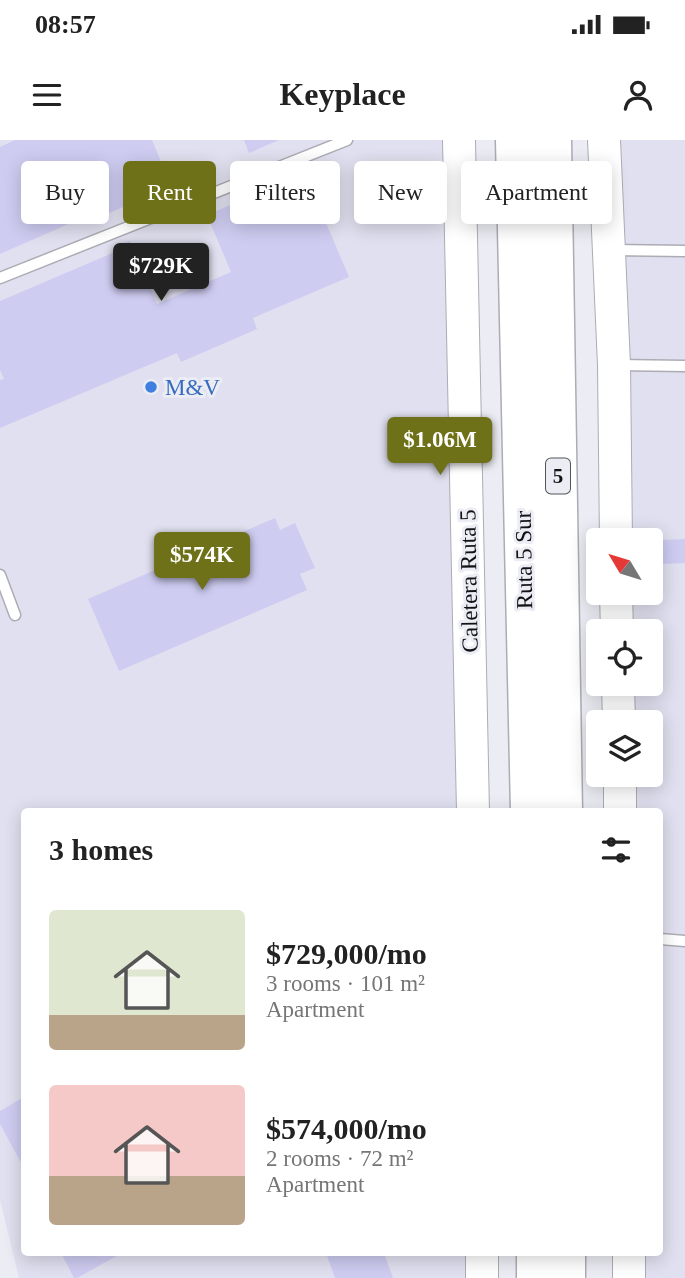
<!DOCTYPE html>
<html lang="en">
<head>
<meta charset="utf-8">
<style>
  body { margin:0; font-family:"Times New Roman",serif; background:#f2f2f2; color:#222; height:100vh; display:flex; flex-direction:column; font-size:26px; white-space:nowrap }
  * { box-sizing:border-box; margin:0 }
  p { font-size:23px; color:#767676 }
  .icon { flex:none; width:38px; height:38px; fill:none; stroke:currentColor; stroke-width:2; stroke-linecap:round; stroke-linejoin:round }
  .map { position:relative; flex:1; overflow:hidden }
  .details { position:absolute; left:21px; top:668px; width:642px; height:448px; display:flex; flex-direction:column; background:#fff; border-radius:7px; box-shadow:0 4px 18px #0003 }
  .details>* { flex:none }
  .banner { position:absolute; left:21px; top:21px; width:644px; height:63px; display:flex; gap:14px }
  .needle { width:46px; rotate:308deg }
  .controls { position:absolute; left:586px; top:388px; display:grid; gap:14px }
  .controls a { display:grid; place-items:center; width:77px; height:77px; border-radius:7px; background:#fff; box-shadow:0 4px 18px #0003; font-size:35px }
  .price { position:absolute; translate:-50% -60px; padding:0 16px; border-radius:7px; background:#6e7117; color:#fff; font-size:23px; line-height:46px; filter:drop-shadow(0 2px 4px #0008) }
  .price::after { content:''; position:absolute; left:50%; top:42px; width:21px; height:16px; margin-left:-10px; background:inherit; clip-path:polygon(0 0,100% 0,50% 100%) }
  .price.current { background:#222; color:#fff }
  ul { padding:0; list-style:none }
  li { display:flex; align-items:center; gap:21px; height:175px; padding:0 28px }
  li span { display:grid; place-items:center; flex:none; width:196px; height:140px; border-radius:7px; color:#555 }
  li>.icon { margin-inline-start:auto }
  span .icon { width:84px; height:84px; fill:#fffc; stroke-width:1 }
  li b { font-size:30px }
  h2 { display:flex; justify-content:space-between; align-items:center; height:84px; padding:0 28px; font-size:30px }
  .chip { padding:0 24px; border-radius:7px; background:#fff; box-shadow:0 4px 18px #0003; font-size:24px; line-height:63px }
  .chip.current { background:#6e7117; color:#fff }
  .status { display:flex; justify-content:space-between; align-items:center; height:49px; padding:0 35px; background:#fff; direction:ltr }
  .status svg { height:19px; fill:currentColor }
  header { display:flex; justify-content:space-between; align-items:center; height:91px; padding:0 28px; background:#fff; font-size:32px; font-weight:600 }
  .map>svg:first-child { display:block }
  .built { fill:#e1e0f0 }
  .building { fill:#ceccf1 }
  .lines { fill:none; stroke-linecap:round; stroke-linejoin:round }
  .lane-casing { stroke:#adacb4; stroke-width:13 }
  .secondary-casing { stroke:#adacb4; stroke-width:34 }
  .highway-casing { stroke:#adacb4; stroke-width:41 }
  .lane { stroke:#fff; stroke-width:10 }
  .secondary { stroke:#fff; stroke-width:32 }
  .highway { stroke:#fff; stroke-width:38 }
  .shop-dot { fill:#3f7fe0; stroke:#ececf4; stroke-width:2.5 }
  .labels { text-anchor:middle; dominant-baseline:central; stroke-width:6; stroke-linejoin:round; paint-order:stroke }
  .shield { fill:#ececf4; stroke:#535358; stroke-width:2 }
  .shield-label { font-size:21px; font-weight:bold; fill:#121215 }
  .shop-label { font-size:23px; fill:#366cbe; stroke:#ececf4; text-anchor:start }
  .street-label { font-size:23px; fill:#121215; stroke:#ececf4 }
</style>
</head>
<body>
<div class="status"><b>08:57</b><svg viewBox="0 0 49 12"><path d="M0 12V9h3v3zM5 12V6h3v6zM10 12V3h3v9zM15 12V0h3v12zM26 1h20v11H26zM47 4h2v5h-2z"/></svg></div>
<header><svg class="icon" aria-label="menu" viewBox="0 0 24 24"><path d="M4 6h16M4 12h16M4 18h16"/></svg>Keyplace<svg class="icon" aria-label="person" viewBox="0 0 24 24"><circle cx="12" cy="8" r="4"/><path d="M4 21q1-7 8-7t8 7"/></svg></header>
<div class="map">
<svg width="685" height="1138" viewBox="0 0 685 1138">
  <rect width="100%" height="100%" fill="#ececf4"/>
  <!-- built -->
  <g class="built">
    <polygon points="0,0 446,0 461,672 24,672 24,1113 467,1113 467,1138 19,1138 0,1060"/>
    <polygon points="619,0 685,0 685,1138 645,1138 644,1113 660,1113 660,672 634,672 634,635 651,635 651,583 632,583 632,544 651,544 651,492 630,492 629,453 651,453 651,401 628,401"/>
  </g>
  <!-- building -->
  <g class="building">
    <polygon points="15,0 152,0 171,46 91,81 89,75 0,114 0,7"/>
    <polygon points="244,0 279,0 249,13"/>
    <polygon points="305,33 349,137 253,178 257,189 181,222 177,213 0,288 0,240 4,239 0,230 0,161 115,112 114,108 130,101 157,164 231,132 207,75"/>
    <polygon points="275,378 280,390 295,383 315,428 300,434 307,450 119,531 88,459"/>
    <polygon points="685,399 685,423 663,424 663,400"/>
    <polygon points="24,957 24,1028 0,984 0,971"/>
    <polygon points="61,1113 122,1113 77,1138 74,1138"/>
    <polygon points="326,1113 384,1113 393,1138 335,1138"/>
  </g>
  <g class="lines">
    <!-- lane casing -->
    <g class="lane-casing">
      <g id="lane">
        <polyline points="611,110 685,111"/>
        <polyline points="0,138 347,0"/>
        <polyline points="617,225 685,226"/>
        <polyline points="0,435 15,475"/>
        <polyline points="660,799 685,801"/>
      </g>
    </g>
    <!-- secondary casing -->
    <g class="secondary-casing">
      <g id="secondary">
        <polyline points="459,0 473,672"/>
        <polyline points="604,0 614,225 616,401"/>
        <polyline points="616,453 617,492"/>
        <polyline points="618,544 619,583"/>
        <polyline points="620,635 620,672"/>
        <polyline points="482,1113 482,1138"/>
        <polyline points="629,1113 629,1138"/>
      </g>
    </g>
    <!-- highway casing -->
    <g class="highway-casing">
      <g id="highway">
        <polyline points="515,0 530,672"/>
        <polyline points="552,0 563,672"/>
        <polyline points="536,1138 536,1113"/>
        <polyline points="566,1138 566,1113"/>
      </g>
    </g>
    <!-- lane -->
    <use href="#lane" class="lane"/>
    <!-- secondary -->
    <use href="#secondary" class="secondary"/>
    <!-- highway -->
    <use href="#highway" class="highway"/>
  </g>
  <!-- markers -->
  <circle class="shop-dot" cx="151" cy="247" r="7"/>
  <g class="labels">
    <!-- shield labels -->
    <rect class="shield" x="546" y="318.5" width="24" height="35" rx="5"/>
    <g class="shield-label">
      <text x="558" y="336">5</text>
    </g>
    <!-- shop labels -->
    <g class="shop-label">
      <text x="165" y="247">M&amp;V</text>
    </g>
    <!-- street labels -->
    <g class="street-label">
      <text transform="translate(524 420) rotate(-91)">Ruta 5 Sur</text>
      <text transform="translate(469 441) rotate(-91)">Caletera Ruta 5</text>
    </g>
  </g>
</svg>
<div class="controls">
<a><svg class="needle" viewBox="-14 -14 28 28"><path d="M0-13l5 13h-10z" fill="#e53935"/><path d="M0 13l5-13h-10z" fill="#767676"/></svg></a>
<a><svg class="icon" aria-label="locate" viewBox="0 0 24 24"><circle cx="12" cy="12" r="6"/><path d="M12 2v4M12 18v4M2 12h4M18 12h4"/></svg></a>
<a><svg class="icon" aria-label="layers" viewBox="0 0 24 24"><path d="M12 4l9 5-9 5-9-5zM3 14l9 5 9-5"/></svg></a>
</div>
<b class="price current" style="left:161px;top:163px">$729K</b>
<b class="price" style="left:440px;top:337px">$1.06M</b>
<b class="price" style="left:202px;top:452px">$574K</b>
<div class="banner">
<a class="chip">Buy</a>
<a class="chip current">Rent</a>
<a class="chip">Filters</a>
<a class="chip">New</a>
<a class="chip">Apartment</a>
</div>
<section class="details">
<h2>3 homes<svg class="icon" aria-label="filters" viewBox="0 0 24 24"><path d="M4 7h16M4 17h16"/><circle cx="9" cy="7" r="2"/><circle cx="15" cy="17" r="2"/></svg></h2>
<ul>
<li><span style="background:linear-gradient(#dfe7d0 75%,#b9a48a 0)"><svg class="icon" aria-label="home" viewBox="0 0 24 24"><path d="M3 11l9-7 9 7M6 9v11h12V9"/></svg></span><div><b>$729,000/mo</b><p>3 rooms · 101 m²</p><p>Apartment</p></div></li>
<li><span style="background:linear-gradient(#f6c9c9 65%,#b9a48a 0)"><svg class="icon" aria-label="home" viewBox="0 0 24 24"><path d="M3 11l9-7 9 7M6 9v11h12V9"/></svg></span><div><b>$574,000/mo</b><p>2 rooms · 72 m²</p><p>Apartment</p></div></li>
</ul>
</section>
</div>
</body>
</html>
